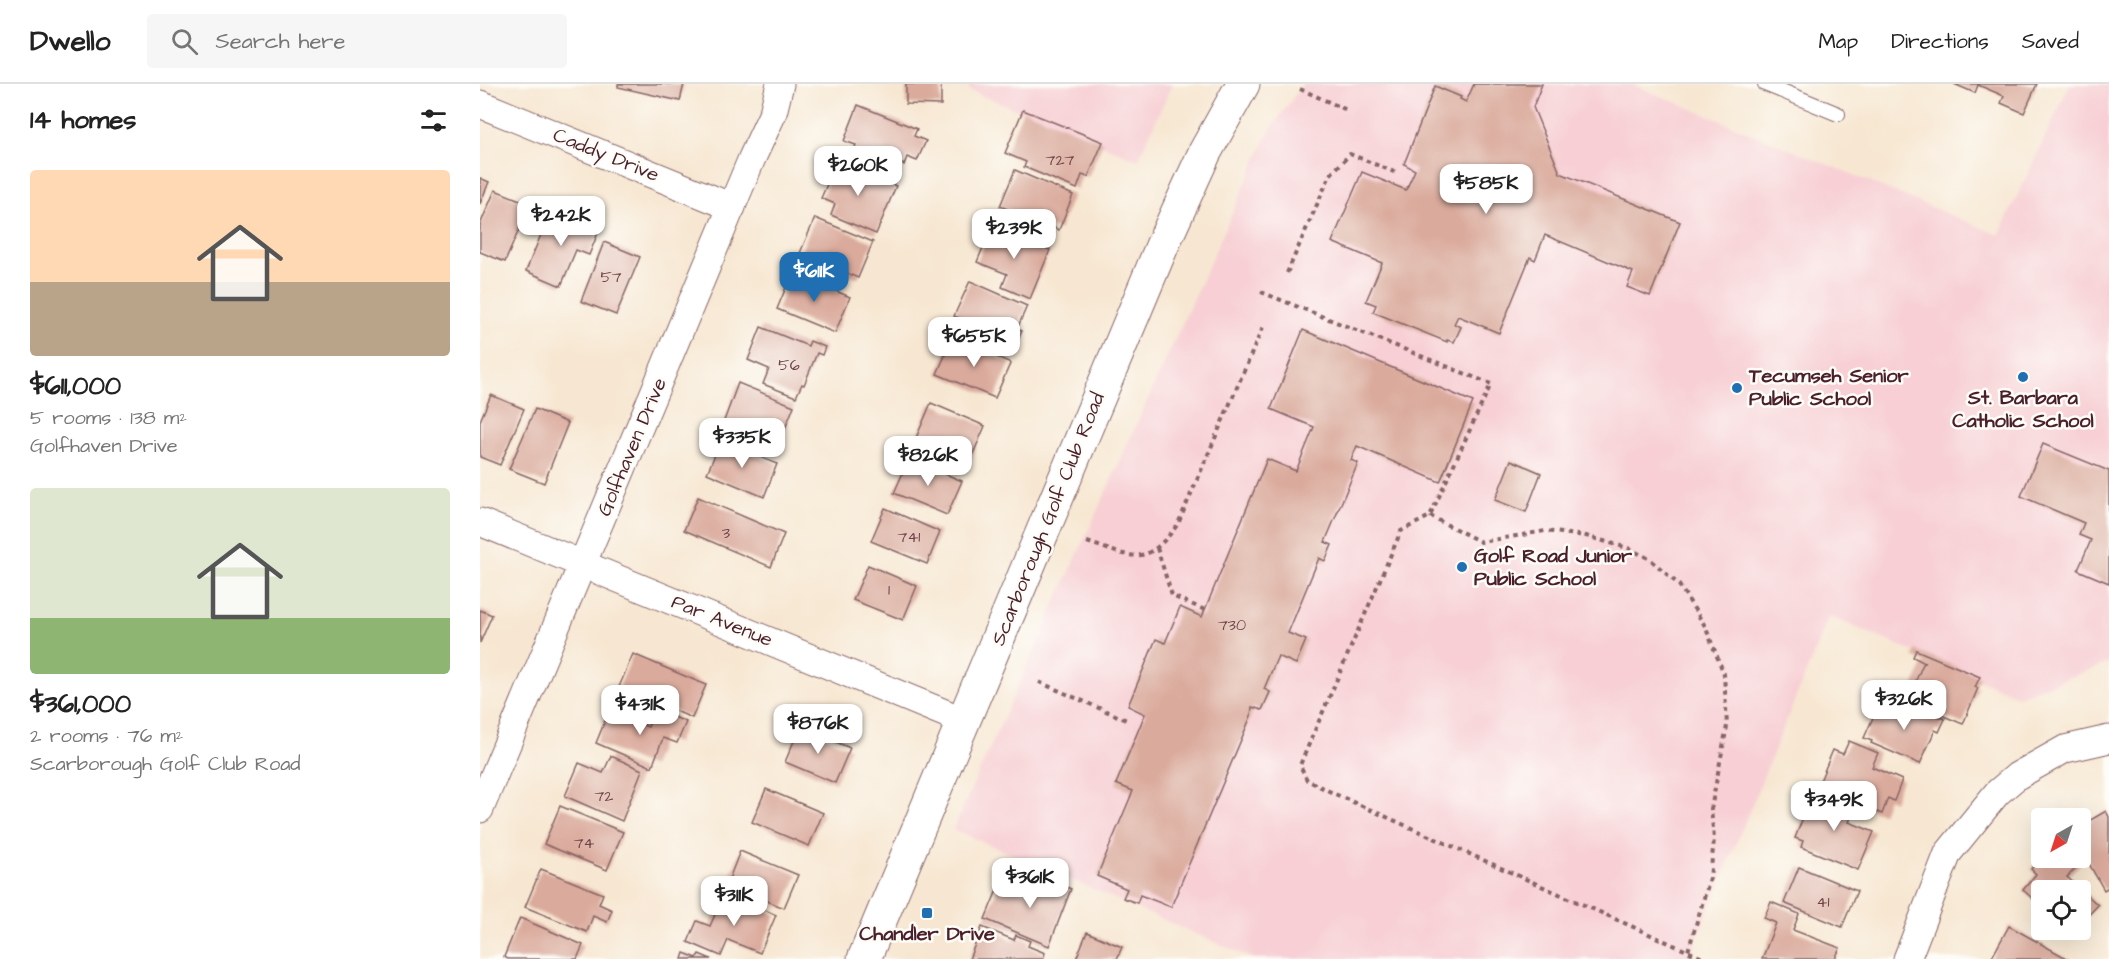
<!DOCTYPE html>
<html lang="en">
<head>
<meta charset="utf-8">
<style>
  body { margin:0; font-family:"Architects Daughter",sans-serif; background:#f6f6f6; color:#222; height:100vh; display:flex; flex-direction:column; font-size:22px; white-space:nowrap }
  * { box-sizing:border-box; margin:0 }
  p { font-size:20px; color:#767676 }
  .icon { flex:none; width:33px; height:33px; fill:none; stroke:currentColor; stroke-width:2; stroke-linecap:round; stroke-linejoin:round }
  .map { position:relative; flex:1; overflow:hidden }
  .details { display:flex; flex-direction:column; background:#fff; width:480px }
  .details>* { flex:none }
  .needle { width:39px; rotate:219deg }
  .controls { position:absolute; left:1551px; top:724px; display:grid; gap:12px }
  .controls a { display:grid; place-items:center; width:60px; height:60px; border-radius:6px; background:#fff; box-shadow:0 6px 24px #0002; font-size:30px }
  .price { position:absolute; translate:-50% -51px; padding:0 14px; border-radius:12px; background:#fff; color:#222; font-size:20px; line-height:39px; filter:drop-shadow(0 2px 3px #0008) }
  .price::after { content:''; position:absolute; left:50%; top:36px; width:18px; height:14px; margin-left:-9px; background:inherit; clip-path:polygon(0 0,100% 0,50% 100%) }
  .price.on { background:#1f6fb2; color:#fff }
  ul { padding:0; list-style:none }
  li { display:grid; align-content:center; gap:12px; height:318px; padding:0 30px }
  li span { display:grid; place-items:center; height:186px; border-radius:6px; color:#555 }
  li>.icon { margin-inline-start:auto }
  span .icon { width:108px; height:108px; fill:#fffc; stroke-width:1 }
  li b { font-size:26px }
  h2 { display:flex; justify-content:space-between; align-items:center; height:72px; padding:0 30px; font-size:26px }
  header { display:flex; align-items:center; gap:36px; box-sizing:border-box; height:84px; padding:0 30px; background:#fff; border-bottom:2px solid #e0e0e0 }
  header strong { font-size:28px }
  nav { display:flex; gap:33px; margin-inline-start:auto; font-size:21px }
  .search { width:420px; height:54px; background:#f6f6f6; display:flex; align-items:center; gap:15px; box-sizing:border-box; padding:0 21px; border-radius:6px; color:#767676; font-size:22px }
  main { display:flex; flex:1; min-height:0 }
  .map>svg:first-child { display:block }
  .built { fill:#f7cfd4 }
  .building { fill:#daaa9c }
  .lines { fill:none; stroke-linecap:round; stroke-linejoin:round }
  .lane-casing { stroke:#876565; stroke-width:16 }
  .street-casing { stroke:#876565; stroke-width:29 }
  .secondary-casing { stroke:#876565; stroke-width:35 }
  .path { stroke:#876565; stroke-width:4; stroke-dasharray:4.5 4.5; stroke-linecap:butt }
  .lane { stroke:#fff; stroke-width:14 }
  .street { stroke:#fff; stroke-width:27 }
  .secondary { stroke:#fff; stroke-width:33 }
  .poi-dot { fill:#1f6fb2; stroke:#fdfcf7; stroke-width:2 }
  .labels { text-anchor:middle; dominant-baseline:central; stroke-width:5; stroke-linejoin:round; paint-order:stroke }
  .number-label { font-size:16px; fill:#6e4247 }
  .street-label { font-size:20px; fill:#4a1f2b; stroke:#fdfcf7 }
  .poi-label { font-size:20px; font-weight:bold; fill:#4a1f2b; stroke:#fdfcf7; text-anchor:start }
</style>
</head>
<body>
<header>
<strong>Dwello</strong>
<div class="search"><svg class="icon" aria-label="search" viewBox="0 0 24 24"><circle cx="10" cy="10" r="6"/><path d="M15 15l6 6"/></svg>Search here</div>
<nav><a>Map</a><a>Directions</a><a>Saved</a></nav>
</header>
<main>
<section class="details">
<h2>14 homes<svg class="icon" aria-label="filters" viewBox="0 0 24 24"><path d="M4 7h16M4 17h16"/><circle cx="9" cy="7" r="2"/><circle cx="15" cy="17" r="2"/></svg></h2>
<ul>
<li><span style="background:linear-gradient(#ffd9b3 60%,#b9a48a 0)"><svg class="icon" aria-label="home" viewBox="0 0 24 24"><path d="M3 11l9-7 9 7M6 9v11h12V9"/></svg></span><div><b>$611,000</b><p>5 rooms · 138 m²</p><p>Golfhaven Drive</p></div></li>
<li><span style="background:linear-gradient(#dfe7d0 70%,#8fb573 0)"><svg class="icon" aria-label="home" viewBox="0 0 24 24"><path d="M3 11l9-7 9 7M6 9v11h12V9"/></svg></span><div><b>$361,000</b><p>2 rooms · 76 m²</p><p>Scarborough Golf Club Road</p></div></li>
</ul>
</section>
<div class="map">
<svg width="1629" height="875" viewBox="0 0 1629 875">
  <rect width="100%" height="100%" fill="#fdfcf7"/>
  <filter id="ink" filterUnits="userSpaceOnUse"><feTurbulence type="fractalNoise" baseFrequency=".0167" numOctaves="2"/><feDisplacementMap in="SourceGraphic" scale="12" xChannelSelector="R" yChannelSelector="G"/><feConvolveMatrix kernelMatrix="1 2 1 2 8 2 1 2 1" color-interpolation-filters="sRGB"/></filter>
  <filter id="wash" filterUnits="userSpaceOnUse"><feTurbulence type="fractalNoise" baseFrequency=".008" numOctaves="4" result="noise"/><feDisplacementMap in="SourceGraphic" scale="24" xChannelSelector="R" yChannelSelector="G"/><feGaussianBlur stdDeviation="1.35" result="paint"/><feColorMatrix in="noise" values="0 0 0 0 0 0 0 0 0 0 0 0 0 0 0 0 0 1.4 0 .05"/><feComposite in="paint" operator="in"/></filter>
  <g filter="url(#wash)">
    <rect width="100%" height="100%" fill="#f7e7d2"/>
    <!-- built -->
    <g class="built">
      <polygon points="489,0 692,0 658,76 489,6"/>
      <polygon points="823,0 1151,0 1519,151 1590,0 1629,0 1629,579 1538,612 1349,532 1209,875 774,875 473,745 790,46"/>
    </g>
    <g id="blocks">
      <!-- building -->
      <g class="building">
        <polygon points="138,0 204,0 200,17 138,3"/>
        <polygon points="426,0 461,0 461,21 426,20"/>
        <polygon points="994,0 1062,0 1053,23 1080,89 1200,138 1170,212 1147,203 1153,188 1065,151 1055,176 1050,173 1019,249 978,232 974,240 981,243 974,258 967,256 967,258 893,228 896,221 886,217 902,179 852,158 882,88 926,106 935,86 924,80 955,2 981,13 980,15 986,18"/>
        <polygon points="1474,0 1557,0 1544,29 1521,19 1524,12 1498,1 1495,9"/>
        <polygon points="378,21 437,45 434,52 446,57 437,77 427,73 424,81 410,75 405,87 371,73 376,61 364,57"/>
        <polygon points="543,26 623,58 608,93 602,91 597,105 544,83 546,78 525,69"/>
        <polygon points="357,78 416,102 396,150 351,131 355,120 341,114"/>
        <polygon points="535,86 593,111 579,146 520,122"/>
        <polygon points="0,94 9,98 0,120"/>
        <polygon points="15,106 50,120 25,178 0,168 0,141"/>
        <polygon points="70,129 96,140 98,135 120,144 109,171 96,166 81,202 46,187"/>
        <polygon points="335,134 393,158 378,194 320,169"/>
        <polygon points="512,142 570,166 550,215 522,203 527,190 497,178"/>
        <polygon points="124,158 160,173 136,231 101,217"/>
        <polygon points="312,189 370,213 355,249 297,225"/>
        <polygon points="490,197 547,222 537,245 542,247 531,272 504,261 510,247 474,232"/>
        <polygon points="281,243 328,262 330,257 345,263 342,271 337,269 324,301 322,300 316,313 283,300 289,285 268,276"/>
        <polygon points="823,246 993,318 960,398 877,362 871,376 878,379 845,458 852,461 845,477 839,474 808,549 826,556 816,580 798,572 784,605 790,608 782,626 772,623 771,632 691,823 660,811 657,819 643,814 647,805 617,792 653,707 636,700 665,630 648,622 676,555 685,559 700,523 722,533 787,375 816,387 834,343 791,325"/>
        <polygon points="472,255 529,278 530,280 515,314 457,290"/>
        <polygon points="258,299 314,322 301,355 282,347 277,359 241,345"/>
        <polygon points="11,311 44,325 20,381 0,373 0,337"/>
        <polygon points="451,319 505,342 490,377 466,366 462,376 435,364 439,355 436,354"/>
        <polygon points="55,325 88,339 64,399 29,385"/>
        <polygon points="241,357 297,380 284,413 227,389"/>
        <polygon points="1563,360 1629,387 1629,499 1598,486 1611,456 1599,451 1604,439 1541,412"/>
        <polygon points="429,375 482,397 467,431 414,409"/>
        <polygon points="1031,376 1061,389 1046,428 1015,416"/>
        <polygon points="218,413 304,450 291,483 204,446"/>
        <polygon points="405,424 460,448 447,480 391,457"/>
        <polygon points="388,481 437,502 423,536 373,516"/>
        <polygon points="0,526 12,531 0,559"/>
        <polygon points="1436,566 1500,593 1495,603 1498,604 1483,640 1427,617 1443,580 1445,579 1433,573"/>
        <polygon points="153,570 226,601 212,634 139,603"/>
        <polygon points="1424,619 1465,635 1459,648 1455,646 1440,680 1391,659 1392,657 1384,654 1399,620 1420,629"/>
        <polygon points="175,625 206,638 197,659 183,654 172,683 116,659 129,627 168,643"/>
        <polygon points="320,643 370,664 355,699 305,678"/>
        <polygon points="1369,657 1398,669 1392,683 1422,696 1414,717 1408,714 1402,730 1337,704 1353,666 1363,670"/>
        <polygon points="131,672 162,686 142,737 85,712 99,679 123,689"/>
        <polygon points="286,705 343,729 329,762 272,738"/>
        <polygon points="1337,706 1376,721 1369,738 1394,748 1378,786 1321,763 1323,757 1315,754 1326,726 1335,730 1337,725 1338,726 1340,721 1332,718"/>
        <polygon points="80,722 143,748 127,786 64,760"/>
        <polygon points="1626,727 1629,733 1629,803 1624,806 1600,764 1600,742"/>
        <polygon points="260,767 318,791 304,824 247,800"/>
        <polygon points="1562,774 1597,774 1601,779 1587,793 1618,821 1600,840 1600,807 1562,807 1562,823 1543,806 1556,790 1551,785"/>
        <polygon points="1319,783 1377,807 1362,843 1304,819"/>
        <polygon points="61,785 123,810 119,820 132,826 127,838 113,832 107,848 45,823"/>
        <polygon points="556,790 591,805 569,862 505,835 520,799 547,810"/>
        <polygon points="245,808 296,831 280,869 248,856 241,872 208,858 217,837 230,842"/>
        <polygon points="1291,818 1319,830 1313,846 1360,864 1355,875 1282,875 1296,839 1284,834"/>
        <polygon points="40,834 103,861 97,875 28,875 24,873"/>
        <polygon points="1529,842 1588,875 1511,875"/>
        <polygon points="502,843 534,856 536,851 550,857 548,862 565,869 563,875 489,875"/>
        <polygon points="607,848 642,863 637,875 596,875"/>
        <polygon points="204,869 217,874 219,870 231,875 202,875"/>
      </g>
    </g>
  </g>
  <g filter="url(#ink)">
    <use href="#blocks" fill-opacity="0" stroke="#876565" stroke-width="1.5"/>
    <g class="lines">
      <!-- lane casing -->
      <g class="lane-casing">
        <polyline id="lane" points="1285,0 1358,30"/>
      </g>
      <!-- street casing -->
      <g class="street-casing">
        <g id="street">
          <polyline points="0,20 252,123"/>
          <polyline points="0,438 484,637"/>
          <polyline points="0,725 272,74 293,29 300,0"/>
          <polyline points="1427,875 1468,769 1517,709 1537,692 1585,665 1629,655"/>
        </g>
      </g>
      <!-- secondary casing -->
      <g class="secondary-casing">
        <polyline id="secondary" points="384,875 682,162 725,68 763,0"/>
      </g>
      <!-- path -->
      <g class="path">
        <polyline points="820,5 869,27"/>
        <polyline points="807,189 850,91 870,70 919,90"/>
        <polyline points="781,208 1011,300 950,432 921,447 820,681 827,696 855,710 1225,875"/>
        <polyline points="950,432 1001,458 1065,447 1106,452 1148,464 1170,475 1199,501 1225,542 1244,590 1247,642 1231,725 1234,755 1230,794 1208,867"/>
        <path d="M607,458C654,474 665,484 698,440L783,243"/>
        <polyline points="677,464 692,512 725,526"/>
        <polyline points="559,598 649,637"/>
      </g>
      <!-- lane -->
      <use href="#lane" class="lane"/>
      <!-- street -->
      <use href="#street" class="street"/>
      <!-- secondary -->
      <use href="#secondary" class="secondary"/>
    </g>
  </g>
  <!-- markers -->
  <g class="poi-dot">
    <circle cx="1543" cy="293" r="6"/>
    <circle cx="1257" cy="304" r="6"/>
    <circle cx="982" cy="483" r="6"/>
    <rect x="441" y="823" width="12" height="12" rx="3"/>
  </g>
  <g class="labels">
    <!-- number labels -->
    <g class="number-label">
      <text x="580" y="76">727</text>
      <text x="131" y="193">57</text>
      <text x="309" y="281">56</text>
      <text x="246" y="449">3</text>
      <text x="429" y="453">741</text>
      <text x="409" y="506">1</text>
      <text x="752" y="541">730</text>
      <text x="124" y="712">72</text>
      <text x="104" y="759">74</text>
      <text x="1343" y="818">41</text>
    </g>
    <!-- street labels -->
    <g class="street-label">
      <text transform="translate(126 71) rotate(22)">Caddy Drive</text>
      <text transform="translate(152 363) rotate(-67)">Golfhaven Drive</text>
      <text transform="translate(568 435) rotate(-68)">Scarborough Golf Club Road</text>
      <text transform="translate(242 537) rotate(22)">Par Avenue</text>
    </g>
    <!-- poi labels -->
    <g class="poi-label">
      <text x="1269" y="292">Tecumseh Senior<tspan x="1269" dy="23">Public School</tspan></text>
      <text x="1543" y="314" text-anchor="middle">St. Barbara<tspan x="1543" dy="23">Catholic School</tspan></text>
      <text x="994" y="472">Golf Road Junior<tspan x="994" dy="23">Public School</tspan></text>
      <text x="447" y="850" text-anchor="middle">Chandler Drive</text>
    </g>
  </g>
</svg>
<div class="controls">
<a><svg class="needle" viewBox="-14 -14 28 28"><path d="M0-13l5 13h-10z" fill="#e53935"/><path d="M0 13l5-13h-10z" fill="#767676"/></svg></a>
<a><svg class="icon" aria-label="locate" viewBox="0 0 24 24"><circle cx="12" cy="12" r="6"/><path d="M12 2v4M12 18v4M2 12h4M18 12h4"/></svg></a>
</div>
<b class="price" style="left:378px;top:113px">$260K</b>
<b class="price" style="left:1006px;top:131px">$585K</b>
<b class="price" style="left:81px;top:163px">$242K</b>
<b class="price" style="left:534px;top:176px">$239K</b>
<b class="price on" style="left:334px;top:219px">$611K</b>
<b class="price" style="left:494px;top:284px">$655K</b>
<b class="price" style="left:262px;top:385px">$335K</b>
<b class="price" style="left:448px;top:403px">$826K</b>
<b class="price" style="left:1424px;top:647px">$326K</b>
<b class="price" style="left:160px;top:652px">$431K</b>
<b class="price" style="left:338px;top:671px">$876K</b>
<b class="price" style="left:1354px;top:748px">$349K</b>
<b class="price" style="left:550px;top:825px">$361K</b>
<b class="price" style="left:254px;top:843px">$311K</b>
</div>
</main>
</body>
</html>
